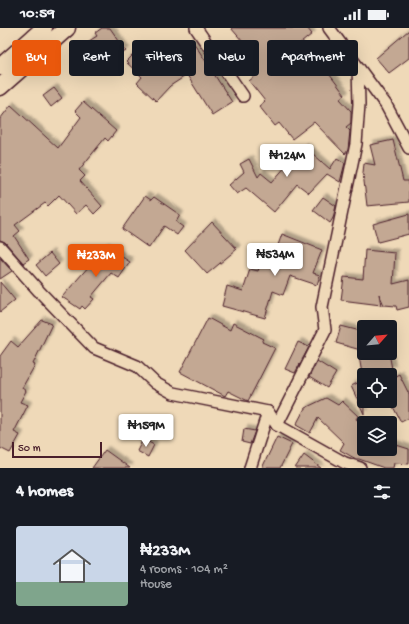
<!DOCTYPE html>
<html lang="en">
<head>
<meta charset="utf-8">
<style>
  body { margin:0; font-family:"Gochi Hand",sans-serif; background:#20242c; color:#f1f3f6; height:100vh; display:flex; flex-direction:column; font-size:15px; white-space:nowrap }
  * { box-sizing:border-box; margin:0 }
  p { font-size:13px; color:#9ea1a6 }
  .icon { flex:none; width:22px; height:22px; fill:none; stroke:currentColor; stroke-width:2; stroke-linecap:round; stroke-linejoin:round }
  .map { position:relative; height:440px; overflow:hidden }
  .panel { display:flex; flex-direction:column; background:#171b24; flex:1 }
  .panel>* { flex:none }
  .banner { position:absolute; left:12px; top:12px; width:385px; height:36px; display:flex; gap:8px }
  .needle { width:26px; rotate:63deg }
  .tools { position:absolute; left:357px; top:292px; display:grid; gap:8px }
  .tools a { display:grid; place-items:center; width:40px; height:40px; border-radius:4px; background:#171b24; box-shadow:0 4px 16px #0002; font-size:20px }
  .scale { position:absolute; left:12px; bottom:10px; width:90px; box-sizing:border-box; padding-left:4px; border:2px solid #4a1f2b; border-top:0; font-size:11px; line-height:14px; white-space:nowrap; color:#4a1f2b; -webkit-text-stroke:3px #efd9b8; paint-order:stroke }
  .price { position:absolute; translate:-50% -34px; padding:0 9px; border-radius:4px; background:#fff; color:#222; font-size:13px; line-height:26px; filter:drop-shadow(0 1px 2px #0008) }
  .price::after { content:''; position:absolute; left:50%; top:24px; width:12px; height:9px; margin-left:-6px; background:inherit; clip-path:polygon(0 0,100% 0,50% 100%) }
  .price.selected { background:#ea580c; color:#fff }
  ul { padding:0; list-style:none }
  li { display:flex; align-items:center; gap:12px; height:100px; padding:0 16px }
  li span { display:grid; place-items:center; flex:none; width:112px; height:80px; border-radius:4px; color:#555 }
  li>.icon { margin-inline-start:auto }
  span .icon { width:48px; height:48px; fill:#fffc; stroke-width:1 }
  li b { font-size:17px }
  h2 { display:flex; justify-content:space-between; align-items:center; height:48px; padding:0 16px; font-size:17px }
  .chip { padding:0 14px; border-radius:4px; background:#171b24; box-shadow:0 4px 16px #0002; font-size:14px; line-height:36px }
  .chip.selected { background:#ea580c; color:#fff }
  .status { display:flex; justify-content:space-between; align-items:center; height:28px; padding:0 20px; background:#171b24; direction:ltr }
  .status svg { height:11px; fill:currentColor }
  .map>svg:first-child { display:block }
  .building { fill:#c3a893; stroke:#4a1f2b; filter:url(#shadow) }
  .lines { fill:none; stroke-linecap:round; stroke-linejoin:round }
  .street-casing { stroke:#4a1f2b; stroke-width:14 }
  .secondary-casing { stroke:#4a1f2b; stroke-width:19 }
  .street { stroke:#efd9b8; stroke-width:11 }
  .secondary { stroke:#efd9b8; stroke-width:16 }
</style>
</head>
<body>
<div class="status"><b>10:59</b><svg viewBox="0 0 49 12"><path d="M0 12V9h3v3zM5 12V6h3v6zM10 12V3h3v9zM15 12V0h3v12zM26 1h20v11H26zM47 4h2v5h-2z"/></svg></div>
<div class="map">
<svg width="409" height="440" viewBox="0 0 409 440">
  <defs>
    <filter id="shadow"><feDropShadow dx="3.5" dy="-3.5" stdDeviation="1" flood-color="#0004"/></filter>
  </defs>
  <rect width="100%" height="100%" fill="#efd9b8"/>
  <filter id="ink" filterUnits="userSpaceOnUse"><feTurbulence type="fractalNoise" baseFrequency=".025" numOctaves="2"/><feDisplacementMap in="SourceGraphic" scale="8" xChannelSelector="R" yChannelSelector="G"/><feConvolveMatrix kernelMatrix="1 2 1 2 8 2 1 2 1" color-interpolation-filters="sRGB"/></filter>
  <g filter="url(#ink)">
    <!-- building -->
    <g class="building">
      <polygon points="102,0 110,0 126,23 113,31 106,21 98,26 89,13 97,8 95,5"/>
      <polygon points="231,0 307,0 312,6 280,32 311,22 345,67 340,71 351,83 351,95 346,99 350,103 348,122 345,126 314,94 292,111 279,95 275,98 259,78 265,73 249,53 260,44 248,30 234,40 225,27 243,14"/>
      <polygon points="409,2 409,30 389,45 376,30"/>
      <polygon points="192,12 232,74 212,87 187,47 170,58 156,73 137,55 142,49 126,34 133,27 149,42"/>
      <polygon points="54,60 62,70 51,79 43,68"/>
      <polygon points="83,74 116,103 108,113 105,110 79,142 85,148 80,153 102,178 94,186 86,177 76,186 59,167 48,178 45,175 15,197 20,203 14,208 29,231 23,235 5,214 0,212 0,91 11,77 58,120 81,89 75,83"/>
      <polygon points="393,112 403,153 409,153 409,174 367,178 363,145 364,135 375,137 370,117"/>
      <polygon points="304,118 330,141 337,130 345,135 340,154 327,146 309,165 297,156 274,184 246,160 237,166 229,157 244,144 240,136 249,131 258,149 261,145 272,154"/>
      <polygon points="145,168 151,172 154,169 180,187 176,194 183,199 177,207 164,198 149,220 122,201"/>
      <polygon points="323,169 336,178 333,190 330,195 313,182"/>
      <polygon points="409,186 409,206 378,214 373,196"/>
      <polygon points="212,194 237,221 207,246 185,222"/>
      <polygon points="282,206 322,222 313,245 320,247 317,257 290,248 283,267 273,263 265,290 222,278 227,258 243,263 250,241 258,243 263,227 273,231"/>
      <polygon points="105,218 130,234 119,250 111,245 91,269 94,271 85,281 82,278 80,281 62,269 90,237 91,238"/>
      <polygon points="365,222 395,225 393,256 409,252 409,279 397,282 396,278 384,277 379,266 381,277 341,272 344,249 363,251"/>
      <polygon points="50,225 59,236 45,248 36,237"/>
      <polygon points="0,230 12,243 0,251"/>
      <polygon points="0,254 15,272 0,284"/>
      <polygon points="208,290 230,302 233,295 264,311 262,314 275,320 248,373 228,363 225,368 180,344"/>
      <polygon points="42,292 52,296 33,336 35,337 22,360 26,363 20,374 28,377 14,404 20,407 10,425 0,420 0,328 11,313 18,319"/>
      <polygon points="341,298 364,304 364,323 336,315"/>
      <polygon points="298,314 309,319 295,345 285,341"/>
      <polygon points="379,325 389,325 392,341 362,346 359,328"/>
      <polygon points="317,333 336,345 327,360 309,349"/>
      <polygon points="399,346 409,366 409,390 401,394 390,373 390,351"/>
      <polygon points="364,352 364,386 351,358"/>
      <polygon points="326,370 338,377 342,373 358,388 356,391 364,396 364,421 390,421 390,415 409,421 409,436 394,435 393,440 384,440 359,431 356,431 340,422 344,415 318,390 310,405 296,397 305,380"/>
      <polygon points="244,401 255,403 250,416 242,414"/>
      <polygon points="277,409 292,416 280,440 262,440"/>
      <polygon points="143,411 154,417 148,429 137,423"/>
      <polygon points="105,422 130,440 92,440"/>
      <polygon points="304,427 321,440 295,440"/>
    </g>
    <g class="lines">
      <!-- street casing -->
      <g class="street-casing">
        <g id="street">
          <polyline points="196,0 243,68"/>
          <polyline points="329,0 386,77 409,120"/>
          <polyline points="0,219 39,263 94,320 137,338 155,355 173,365 268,384 277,397 345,435 360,440"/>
          <polyline points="277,397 325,302 322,279 356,116 359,76 358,39"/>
          <polyline points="250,440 268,384"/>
        </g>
      </g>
      <!-- secondary casing -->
      <g class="secondary-casing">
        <g id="secondary">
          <polyline points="0,39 44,0"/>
          <polyline points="0,59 67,0"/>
        </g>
      </g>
      <!-- street -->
      <use href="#street" class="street"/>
      <!-- secondary -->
      <use href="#secondary" class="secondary"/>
    </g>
  </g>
</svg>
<div class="tools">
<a><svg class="needle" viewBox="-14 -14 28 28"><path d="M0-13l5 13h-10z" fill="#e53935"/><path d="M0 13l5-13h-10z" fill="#9ea1a6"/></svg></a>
<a><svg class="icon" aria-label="locate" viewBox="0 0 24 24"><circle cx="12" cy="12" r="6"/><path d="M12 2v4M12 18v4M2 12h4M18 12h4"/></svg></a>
<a><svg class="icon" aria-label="layers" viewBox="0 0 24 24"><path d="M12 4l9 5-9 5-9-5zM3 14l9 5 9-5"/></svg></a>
</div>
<div class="scale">50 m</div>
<b class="price" style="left:287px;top:150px">₦124M</b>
<b class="price" style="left:275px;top:249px">₦534M</b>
<b class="price selected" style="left:96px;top:250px">₦233M</b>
<b class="price" style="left:146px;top:420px">₦159M</b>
<div class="banner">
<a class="chip selected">Buy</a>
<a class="chip">Rent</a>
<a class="chip">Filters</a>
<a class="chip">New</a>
<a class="chip">Apartment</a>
</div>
</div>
<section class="panel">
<h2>4 homes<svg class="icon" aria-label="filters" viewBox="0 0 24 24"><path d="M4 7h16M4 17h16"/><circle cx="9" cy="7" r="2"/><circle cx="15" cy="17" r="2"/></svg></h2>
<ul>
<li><span style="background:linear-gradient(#c9d6e8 70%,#7fa58c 0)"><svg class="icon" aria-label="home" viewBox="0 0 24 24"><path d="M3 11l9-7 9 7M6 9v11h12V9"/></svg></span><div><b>₦233M</b><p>4 rooms · 104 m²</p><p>House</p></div></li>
</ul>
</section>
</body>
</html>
